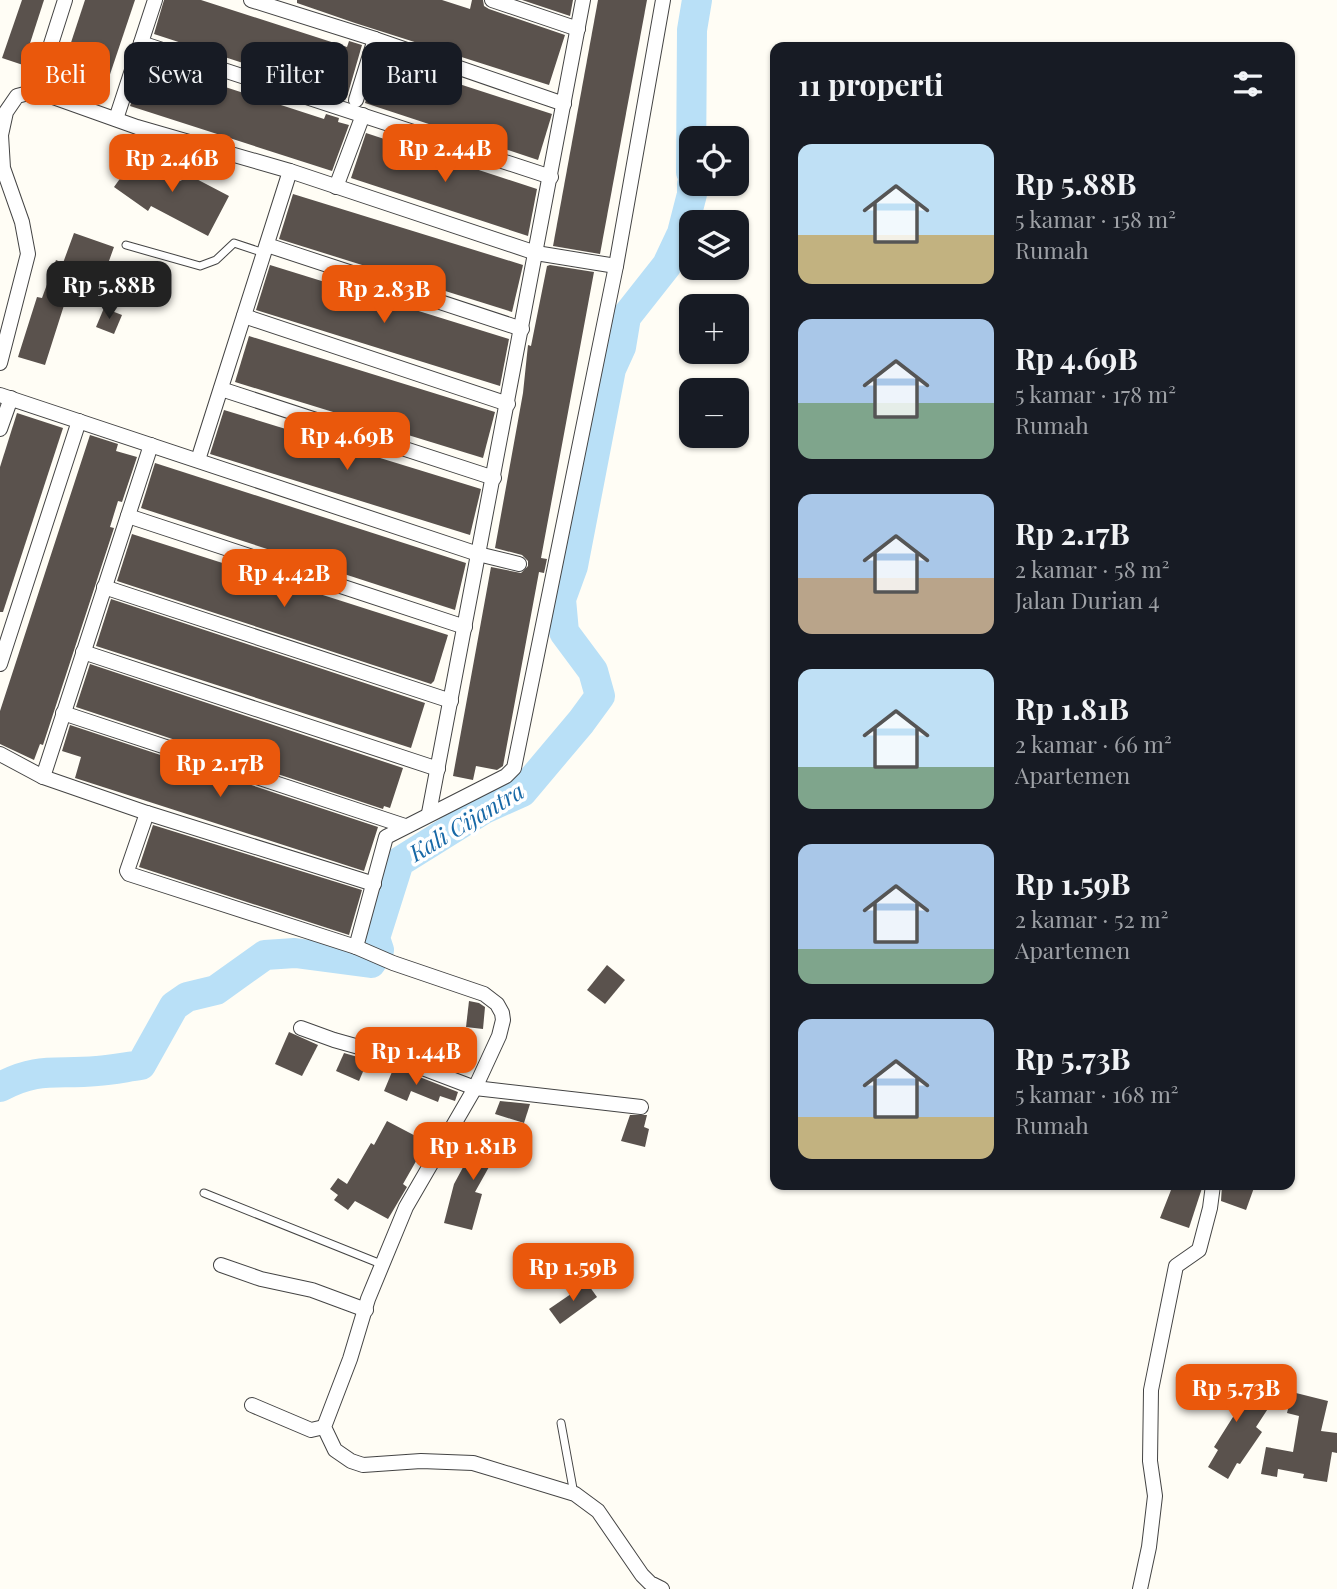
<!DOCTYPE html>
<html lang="id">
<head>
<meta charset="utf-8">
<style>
  body { margin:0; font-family:"Playfair Display",serif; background:#242831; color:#f1f3f6; height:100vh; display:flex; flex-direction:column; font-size:26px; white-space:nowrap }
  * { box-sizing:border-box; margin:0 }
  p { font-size:23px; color:#9ea1a6 }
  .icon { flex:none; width:38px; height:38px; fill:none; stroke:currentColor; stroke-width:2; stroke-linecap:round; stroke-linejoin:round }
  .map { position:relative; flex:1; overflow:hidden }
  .sheet { position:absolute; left:770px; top:42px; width:525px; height:1148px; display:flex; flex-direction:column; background:#171b24; border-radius:14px; box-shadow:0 2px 5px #0004 }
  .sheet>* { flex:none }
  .top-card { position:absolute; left:21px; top:42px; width:644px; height:63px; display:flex; gap:14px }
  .fabs { position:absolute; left:679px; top:126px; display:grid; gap:14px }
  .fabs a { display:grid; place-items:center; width:70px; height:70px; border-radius:14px; background:#171b24; box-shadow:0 2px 5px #0004; font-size:35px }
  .price { position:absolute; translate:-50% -60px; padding:0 16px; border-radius:14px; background:#ea580c; color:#fff; font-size:23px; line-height:46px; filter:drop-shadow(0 2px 4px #0008) }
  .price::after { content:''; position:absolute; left:50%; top:42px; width:21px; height:16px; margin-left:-10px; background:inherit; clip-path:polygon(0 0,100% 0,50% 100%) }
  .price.selected { background:#222; color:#fff }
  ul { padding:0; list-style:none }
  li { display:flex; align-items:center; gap:21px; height:175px; padding:0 28px }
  li span { display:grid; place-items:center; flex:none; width:196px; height:140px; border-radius:14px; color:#555 }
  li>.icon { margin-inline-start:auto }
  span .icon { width:84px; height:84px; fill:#fffc; stroke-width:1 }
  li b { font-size:30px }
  h2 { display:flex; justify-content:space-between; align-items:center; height:84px; padding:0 28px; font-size:30px }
  .tag { padding:0 24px; border-radius:14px; background:#171b24; box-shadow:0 2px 5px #0004; font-size:24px; line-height:63px }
  .tag.selected { background:#ea580c; color:#fff }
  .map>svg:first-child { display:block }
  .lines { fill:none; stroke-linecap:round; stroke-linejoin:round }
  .river { stroke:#b9e0f7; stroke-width:30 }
  .building { fill:#5a524d }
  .service-casing { stroke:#444; stroke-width:9 }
  .minor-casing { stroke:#444; stroke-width:16 }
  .service { stroke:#fff; stroke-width:7 }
  .minor { stroke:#fff; stroke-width:14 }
  .labels { text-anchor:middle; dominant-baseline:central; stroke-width:7; stroke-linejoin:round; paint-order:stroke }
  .water-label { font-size:23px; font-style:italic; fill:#1768a6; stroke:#fff }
</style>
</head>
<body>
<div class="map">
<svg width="1337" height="1589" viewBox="0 0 1337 1589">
  <rect width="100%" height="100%" fill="#fffdf5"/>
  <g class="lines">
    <!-- river -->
    <g class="river">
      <polyline points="691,172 692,30 697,0"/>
      <path d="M0,1087C39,1066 57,1075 97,1071C112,1070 126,1067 141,1065L174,1006L187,997L216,990L265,955L295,953L371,963L379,950L375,938L399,862L484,809L522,792L581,722L600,696L593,671L564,632L561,599L573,566L611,369L621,347L626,317L667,265L682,233L692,194V184"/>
    </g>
  </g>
  <!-- building -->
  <g class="building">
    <polygon points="22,0 44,0 23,65 2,58"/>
    <polygon points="85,0 135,0 100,104 56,88"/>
    <polygon points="164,0 201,0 347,47 349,41 362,45 347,97 345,100 332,95 332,92 154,34"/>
    <polygon points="297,0 442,0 470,9 472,0 483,0 484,6 489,9 565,35 549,85 355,23 297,3"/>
    <polygon points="522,0 573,0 570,16"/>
    <polygon points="598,0 647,0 600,254 553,246"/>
    <polygon points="379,58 552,114 538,160 365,103"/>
    <polygon points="145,61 324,119 326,114 339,118 338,122 349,125 332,171 130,106"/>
    <polygon points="366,133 537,189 528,236 351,178"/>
    <polygon points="139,152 181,181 185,173 229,196 208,236 151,206 148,211 114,187"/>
    <polygon points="293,194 523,265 512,312 279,239"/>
    <polygon points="74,233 114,247 105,272 83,264 69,300 66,299 45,365 18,357 37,297 42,298 56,260 63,263"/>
    <polygon points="270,265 509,339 500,386 256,310"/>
    <polygon points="550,265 594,272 541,558 547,559 544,573 539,572 503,766 497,770 476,766 473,780 453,776 491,567 521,573 528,566 528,561 522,555 495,548 523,393 528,345 531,346 547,266"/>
    <polygon points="104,308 122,315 114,334 96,327"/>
    <polygon points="249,336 495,412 483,458 235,382"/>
    <polygon points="224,410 481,489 470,535 210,454"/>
    <polygon points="17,413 63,428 3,612 0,612 0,467"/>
    <polygon points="90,435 118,444 116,451 137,457 122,502 118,501 110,527 114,528 43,745 40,744 34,760 0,744 0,711"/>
    <polygon points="155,463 466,563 455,610 141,508"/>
    <polygon points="132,534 448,635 434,681 431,684 117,581"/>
    <polygon points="111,599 425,703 411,748 96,646"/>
    <polygon points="90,664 403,768 390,808 384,806 383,809 76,707"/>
    <polygon points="70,725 378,827 364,871 75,778 81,757 62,751"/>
    <polygon points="153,825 362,890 349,935 139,867"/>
    <polygon points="607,965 625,980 605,1004 587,990"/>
    <polygon points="469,1001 479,1003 485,1007 483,1029 466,1027"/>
    <polygon points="289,1032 318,1045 302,1076 275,1064"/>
    <polygon points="441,1041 465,1050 458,1071 432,1061"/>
    <polygon points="344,1053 368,1060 359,1081 336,1071"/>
    <polygon points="394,1067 458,1092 455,1101 440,1096 438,1102 411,1091 407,1101 384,1091"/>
    <polygon points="500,1101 530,1104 524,1123 495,1114"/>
    <polygon points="630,1115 647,1115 644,1127 649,1129 645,1147 621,1141"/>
    <polygon points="387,1121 427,1142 403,1184 407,1187 388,1219 355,1201 348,1210 334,1200 338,1195 330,1189 338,1178 347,1184 371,1143 374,1145"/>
    <polygon points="481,1134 509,1144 503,1161 494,1158 475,1192 482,1194 472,1230 444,1223 454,1184"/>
    <polygon points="1173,1185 1203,1185 1189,1228 1160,1218"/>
    <polygon points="1222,1185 1255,1185 1246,1210 1221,1201"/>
    <polygon points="587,1283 597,1297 560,1324 549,1309"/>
    <polygon points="1214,1371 1242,1390 1244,1386 1271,1404 1256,1427 1262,1432 1240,1464 1237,1463 1228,1479 1208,1467 1218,1450 1214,1447 1238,1409 1204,1386"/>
    <polygon points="1292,1392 1328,1401 1321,1431 1337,1433 1337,1453 1332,1452 1327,1482 1303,1478 1304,1474 1278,1469 1277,1477 1261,1474 1266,1447 1293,1452 1299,1416 1287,1413"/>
  </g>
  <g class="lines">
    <!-- service casing -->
    <g class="service-casing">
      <g id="service">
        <polyline points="126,245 200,266 216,260 234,243 264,253"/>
        <polyline points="204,1193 381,1264"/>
        <polyline points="561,1423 574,1494"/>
      </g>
    </g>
    <!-- minor casing -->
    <g class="minor-casing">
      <g id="minor">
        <polyline points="65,0 36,91 137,127 290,171 536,253 616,266"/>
        <polyline points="251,0 375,39 564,104"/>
        <polyline points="492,0 578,29"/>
        <polyline points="141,43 551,177"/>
        <polyline points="356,100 375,39"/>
        <polyline points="116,119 155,0"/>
        <polyline points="336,187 363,115"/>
        <polyline points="267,245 522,329"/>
        <polyline points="244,316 508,404"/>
        <polyline points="0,363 28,254 22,222 3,168 1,135 6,112 17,96 36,91"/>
        <polyline points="221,389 494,478"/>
        <polyline points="0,395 478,554 519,564"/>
        <polyline points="0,429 11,398"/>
        <polyline points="198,460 290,171"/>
        <polyline points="128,516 465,627"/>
        <polyline points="104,587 451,701"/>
        <polyline points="83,652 438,769"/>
        <polyline points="0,664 79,421"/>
        <polyline points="63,713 405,826"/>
        <polyline points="0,754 43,777 147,813 374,884"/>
        <polyline points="43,777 151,445"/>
        <polyline points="147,813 127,871 129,874 356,947 386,837 506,776 514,768 616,266 663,0"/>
        <polyline points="429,813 583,0"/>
        <polyline points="356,947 393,963 484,994 497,1004 502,1013 503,1020 499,1036 475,1088 406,1207 368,1299 350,1359 324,1427 335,1450 351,1461 363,1465 421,1461 473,1463 575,1494 598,1511 642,1575 650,1583 662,1589"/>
        <polyline points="301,1028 334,1040 391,1056 475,1088 641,1107"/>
        <polyline points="221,1265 261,1279 312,1290 366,1310"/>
        <polyline points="252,1405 311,1430 324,1427"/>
        <polyline points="1140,1589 1149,1547 1155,1496 1150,1461 1151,1390 1176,1266 1199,1250 1210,1208 1213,1185"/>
      </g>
    </g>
    <!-- service -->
    <use href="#service" class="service"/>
    <!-- minor -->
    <use href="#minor" class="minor"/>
  </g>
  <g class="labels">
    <!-- water labels -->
    <g class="water-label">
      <text transform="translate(466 821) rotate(-31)">Kali Cijantra</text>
    </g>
  </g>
</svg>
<div class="fabs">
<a><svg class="icon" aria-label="locate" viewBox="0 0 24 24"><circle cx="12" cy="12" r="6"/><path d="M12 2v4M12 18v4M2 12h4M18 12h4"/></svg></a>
<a><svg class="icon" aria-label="layers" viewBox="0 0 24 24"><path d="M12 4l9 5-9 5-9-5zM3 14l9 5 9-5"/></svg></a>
<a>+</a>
<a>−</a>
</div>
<b class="price" style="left:445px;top:184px">Rp 2.44B</b>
<b class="price" style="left:172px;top:194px">Rp 2.46B</b>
<b class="price selected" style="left:109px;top:321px">Rp 5.88B</b>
<b class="price" style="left:384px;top:325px">Rp 2.83B</b>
<b class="price" style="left:347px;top:472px">Rp 4.69B</b>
<b class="price" style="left:284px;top:609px">Rp 4.42B</b>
<b class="price" style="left:220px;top:799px">Rp 2.17B</b>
<b class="price" style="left:416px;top:1087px">Rp 1.44B</b>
<b class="price" style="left:473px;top:1182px">Rp 1.81B</b>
<b class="price" style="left:573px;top:1303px">Rp 1.59B</b>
<b class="price" style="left:1236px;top:1424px">Rp 5.73B</b>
<div class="top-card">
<a class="tag selected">Beli</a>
<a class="tag">Sewa</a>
<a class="tag">Filter</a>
<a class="tag">Baru</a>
</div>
<section class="sheet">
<h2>11 properti<svg class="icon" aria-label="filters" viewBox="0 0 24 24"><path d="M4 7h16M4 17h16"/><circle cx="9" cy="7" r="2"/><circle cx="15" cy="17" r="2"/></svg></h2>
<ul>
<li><span style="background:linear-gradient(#bfe0f5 65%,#c2b280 0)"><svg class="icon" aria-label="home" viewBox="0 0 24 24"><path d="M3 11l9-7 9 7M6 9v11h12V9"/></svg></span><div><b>Rp 5.88B</b><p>5 kamar · 158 m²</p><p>Rumah</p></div></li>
<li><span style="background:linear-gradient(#a9c7e8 60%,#7fa58c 0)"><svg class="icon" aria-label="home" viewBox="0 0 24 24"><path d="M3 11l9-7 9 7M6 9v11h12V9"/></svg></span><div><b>Rp 4.69B</b><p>5 kamar · 178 m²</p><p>Rumah</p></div></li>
<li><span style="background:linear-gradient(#a9c7e8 60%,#b9a48a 0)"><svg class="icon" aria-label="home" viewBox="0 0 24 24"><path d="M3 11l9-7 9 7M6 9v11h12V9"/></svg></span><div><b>Rp 2.17B</b><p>2 kamar · 58 m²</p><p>Jalan Durian 4</p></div></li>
<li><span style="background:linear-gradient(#bfe0f5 70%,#7fa58c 0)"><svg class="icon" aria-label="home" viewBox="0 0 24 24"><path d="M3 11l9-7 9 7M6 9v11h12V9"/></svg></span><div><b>Rp 1.81B</b><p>2 kamar · 66 m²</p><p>Apartemen</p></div></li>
<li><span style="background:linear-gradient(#a9c7e8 75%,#7fa58c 0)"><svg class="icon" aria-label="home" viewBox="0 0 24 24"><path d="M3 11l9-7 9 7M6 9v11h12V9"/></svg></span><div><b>Rp 1.59B</b><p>2 kamar · 52 m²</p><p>Apartemen</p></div></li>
<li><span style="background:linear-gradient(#a9c7e8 70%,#c2b280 0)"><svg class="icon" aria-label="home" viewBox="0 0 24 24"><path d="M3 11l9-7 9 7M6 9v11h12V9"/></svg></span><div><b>Rp 5.73B</b><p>5 kamar · 168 m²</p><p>Rumah</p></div></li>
</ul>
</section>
</div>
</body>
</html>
